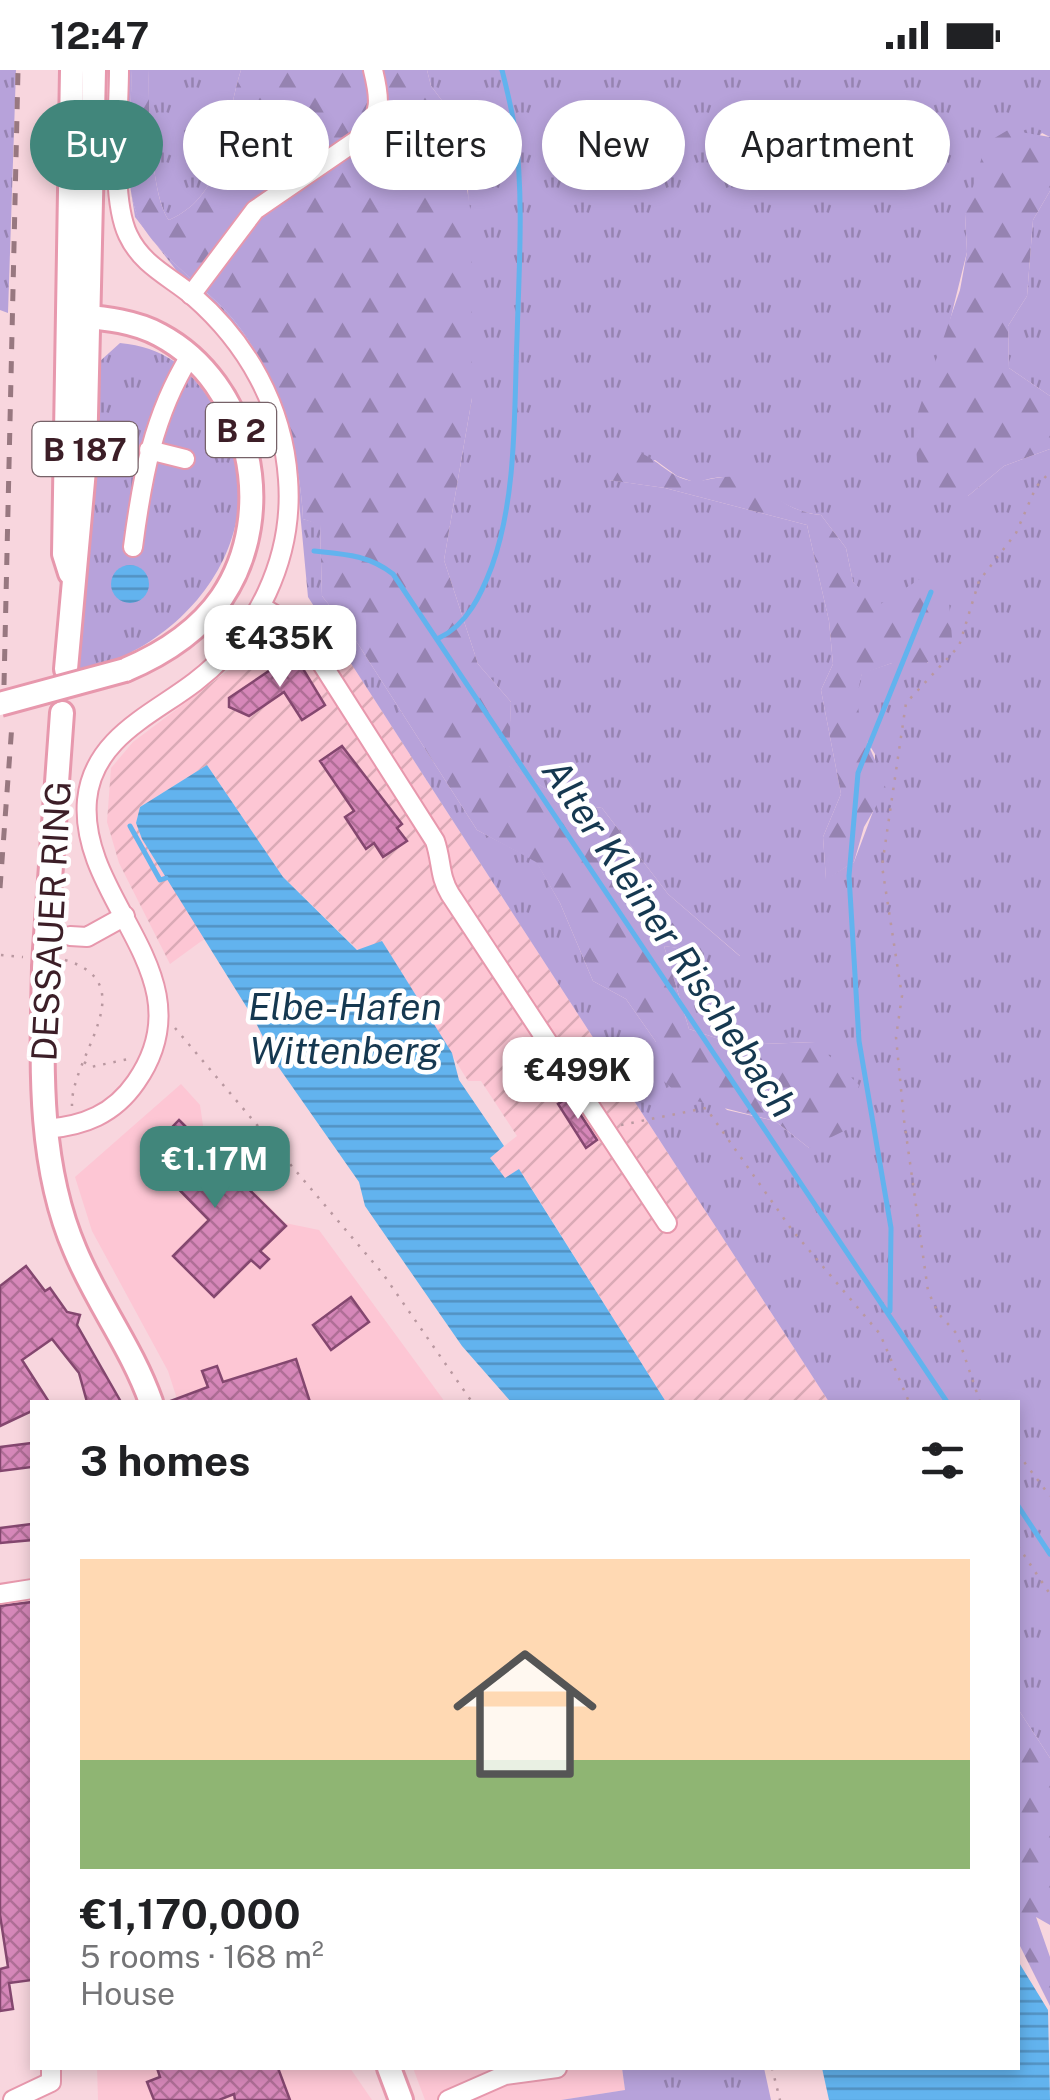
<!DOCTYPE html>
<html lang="en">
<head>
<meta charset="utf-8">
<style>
  body { margin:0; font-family:"Public Sans",sans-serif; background:#f6f6f6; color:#202124; height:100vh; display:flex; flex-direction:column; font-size:38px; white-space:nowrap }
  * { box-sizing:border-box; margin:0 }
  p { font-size:32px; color:#757577 }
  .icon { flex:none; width:55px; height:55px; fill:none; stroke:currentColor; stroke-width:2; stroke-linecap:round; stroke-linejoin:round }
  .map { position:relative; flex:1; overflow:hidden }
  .side { position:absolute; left:30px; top:1330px; width:990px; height:670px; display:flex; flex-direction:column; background:#fff; border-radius:0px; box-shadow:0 5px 15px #0003 }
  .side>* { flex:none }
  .guide { position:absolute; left:30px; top:30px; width:990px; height:90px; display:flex; gap:20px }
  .price { position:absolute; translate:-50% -85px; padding:0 22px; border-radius:20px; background:#fff; color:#222; font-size:32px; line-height:65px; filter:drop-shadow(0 2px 5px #0008) }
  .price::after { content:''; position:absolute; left:50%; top:60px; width:30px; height:22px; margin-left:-15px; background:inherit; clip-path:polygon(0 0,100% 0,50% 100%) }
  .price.active { background:#41867b; color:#fff }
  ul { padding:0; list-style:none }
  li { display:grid; align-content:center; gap:20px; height:530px; padding:0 50px }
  li span { display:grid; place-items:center; height:310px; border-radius:0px; color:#555 }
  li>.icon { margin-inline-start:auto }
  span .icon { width:180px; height:180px; fill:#fffc; stroke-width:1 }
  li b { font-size:42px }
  h2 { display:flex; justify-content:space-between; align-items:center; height:120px; padding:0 50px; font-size:42px }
  .pill { padding:0 35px; border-radius:45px; background:#fff; box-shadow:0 5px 15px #0003; font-size:35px; line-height:90px }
  .pill.active { background:#41867b; color:#fff }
  .status { display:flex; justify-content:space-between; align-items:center; height:70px; padding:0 50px; background:#fff; direction:ltr }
  .status svg { height:28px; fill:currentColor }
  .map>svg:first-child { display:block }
  .built { fill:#fdc6d4 }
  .industrial { fill:url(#industrial-furrows) }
  .grass { fill:url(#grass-tufts); fill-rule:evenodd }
  .forest { fill:url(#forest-firs) }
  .water { fill:url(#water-rules) }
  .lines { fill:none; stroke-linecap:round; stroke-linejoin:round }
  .stream { stroke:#62b3ee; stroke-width:5 }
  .building { fill:url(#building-cross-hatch); stroke:#84476f; stroke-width:2.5 }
  .minor-casing { stroke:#e798ad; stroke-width:22 }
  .major-casing { stroke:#e798ad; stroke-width:28 }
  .path { stroke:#b998a0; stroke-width:2.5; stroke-dasharray:2.5 8; stroke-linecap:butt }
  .minor { stroke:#fff; stroke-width:18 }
  .major { stroke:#fff; stroke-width:22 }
  .rail { stroke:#987880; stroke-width:5; stroke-dasharray:12 12; stroke-linecap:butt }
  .major-bridge-casing { stroke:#e798ad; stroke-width:28; stroke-linecap:butt }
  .major-bridge { stroke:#fff; stroke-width:22 }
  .labels { text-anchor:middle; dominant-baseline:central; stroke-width:9; stroke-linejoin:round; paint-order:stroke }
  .shield { fill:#fff; stroke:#766268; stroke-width:2.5 }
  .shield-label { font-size:32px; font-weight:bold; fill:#3c1e27 }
  .street-label { font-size:35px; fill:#3c1e27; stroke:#fff }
  .water-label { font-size:38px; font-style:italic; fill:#153850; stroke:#fff }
</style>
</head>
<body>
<div class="status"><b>12:47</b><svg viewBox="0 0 49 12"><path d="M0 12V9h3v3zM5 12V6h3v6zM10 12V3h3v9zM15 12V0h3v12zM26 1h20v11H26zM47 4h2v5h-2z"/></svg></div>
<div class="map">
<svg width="1050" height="2030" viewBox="0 0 1050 2030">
  <defs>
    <pattern id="industrial-furrows" width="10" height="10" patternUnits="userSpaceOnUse" patternTransform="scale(2.5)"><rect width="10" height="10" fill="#fdc6d4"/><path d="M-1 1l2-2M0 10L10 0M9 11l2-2" fill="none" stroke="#daaab6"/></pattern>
    <pattern id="grass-tufts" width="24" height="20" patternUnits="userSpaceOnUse" patternTransform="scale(2.5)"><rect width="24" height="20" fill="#b7a2da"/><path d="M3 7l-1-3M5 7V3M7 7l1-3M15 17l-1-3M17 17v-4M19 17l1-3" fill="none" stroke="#9683b1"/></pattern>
    <pattern id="forest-firs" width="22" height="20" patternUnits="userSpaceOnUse" patternTransform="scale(2.5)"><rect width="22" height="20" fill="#b7a2da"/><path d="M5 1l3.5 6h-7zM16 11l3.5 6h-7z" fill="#9683b1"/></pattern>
    <pattern id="water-rules" width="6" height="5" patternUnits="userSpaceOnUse" patternTransform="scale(2.5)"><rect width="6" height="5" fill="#62b3ee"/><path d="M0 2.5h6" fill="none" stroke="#5291c1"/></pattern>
    <pattern id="building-cross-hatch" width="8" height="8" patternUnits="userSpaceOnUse" patternTransform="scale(2.5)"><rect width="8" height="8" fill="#d687b9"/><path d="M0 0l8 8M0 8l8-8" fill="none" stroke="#af6e96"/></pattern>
  </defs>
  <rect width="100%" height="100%" fill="#f8d6de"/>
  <!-- built -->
  <g class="built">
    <polygon points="181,1014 200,1035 205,1069 285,1153 319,1160 445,1332 178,1332 168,1301 92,1161 75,1107"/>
    <polygon points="97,1998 350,1998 372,2030 98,2030"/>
    <polygon points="413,1998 622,1998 625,2020 561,2030 425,2030"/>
  </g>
  <!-- industrial -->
  <polygon class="industrial" points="314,536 829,1332 666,1332 522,1103 506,1111 489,1088 517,1066 481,1011 468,1011 382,872 358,880 283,807 207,695 140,737 136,753 207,867 170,894 119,793 107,752 111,698 133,672"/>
  <!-- grass -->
  <g class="grass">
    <polygon points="0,0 16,0 8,243 0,240"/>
    <path d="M127,0H131C133,44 121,102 137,144C148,175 195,211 219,234C272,286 300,375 303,449L320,454L322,526L349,560L477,760L536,791L560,833L593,911L626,929L656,972L727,1040L775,1051L809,1078L815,972L737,975L689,959L664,876L740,886L668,824L602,738L569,733L508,696L511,632L478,594L444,490L472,328L467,64L431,16L427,0H1050V67L1042,63L965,144L967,182L944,275L968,426L1004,396L1050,379V1688L1018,1639V1332H829L308,527L298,420L265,301L244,265L176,200L135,147L127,96ZM655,390L677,406L697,413C752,391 768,440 821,445L846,478L853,512L928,593H892L862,603L855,627L859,659L875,684L874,739L854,792L826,809L823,767L841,724L821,620L833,594L829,551L807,455L665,418L609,410Z"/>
    <path d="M149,0H241C223,55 229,124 169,150C151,127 148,33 149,0Z"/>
    <polygon points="1050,121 1050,326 1009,298 1008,256 1027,226 1033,150"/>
    <path d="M120,273C163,277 189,297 212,333C276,431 220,541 122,587L120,593L79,608L99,292Z"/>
    <polygon points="622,1998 764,1998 771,2030 561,2030 625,2020"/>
  </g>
  <!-- forest -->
  <g class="forest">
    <path d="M131,0H149C148,33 151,127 169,150C229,124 223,55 241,0H427L431,16L467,64L464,99L472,151V328L444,490L478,594L511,632L509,696L569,733L602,738L668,824L742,888L664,876L689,959L737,975L815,972L859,1015L848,1059L809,1078L775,1051L681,1027L656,1004V972L626,929L593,911L560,833L536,792L477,760L349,560L322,526L320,455L303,449C300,375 272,286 219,234C195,211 148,175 137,145C121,102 133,44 131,0Z"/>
    <polygon points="1008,60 1050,67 1050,121 1033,150 1027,226 1008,256 1009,298 1050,326 1050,379 1004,396 968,426 929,422 917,391 915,351 960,220 967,182 965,144 986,73"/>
    <path d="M625,379C649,381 661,399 681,408C703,417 719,401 742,409C774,420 783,441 821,445L846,478L853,512L879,535L923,507L949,532L952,568L927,593H892L862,604C848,649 873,677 886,719L864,757L854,792L826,810L823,767L841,724L821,620L833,594L829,551L807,455L665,418L608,410L604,388Z"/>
    <polygon points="1018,1639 1050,1688 1050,1855 1036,1847 1050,1887 1050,1936 1018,1872"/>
  </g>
  <!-- water -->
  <g class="water">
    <circle cx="130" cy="514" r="19"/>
    <polygon points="207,695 283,807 357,880 382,871 452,983 459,1010 504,1076 490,1088 505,1108 519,1099 666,1332 511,1332 462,1276 365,1136 359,1112 277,995 254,949 142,769 136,753 140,737"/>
    <polygon points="1018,1891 1048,1940 1050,2030 829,2030 822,1998 1018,1998"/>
  </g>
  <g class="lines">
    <!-- stream -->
    <g class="stream">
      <path d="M314,481C344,484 369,485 393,504L947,1332"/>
      <path d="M439,568C467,555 481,525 492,496C517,426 514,341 517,268C519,200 524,127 515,60C512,40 507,20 502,0"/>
      <polyline points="130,756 160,810 166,808"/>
      <polyline points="890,1241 891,1158 859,971 849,806 858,703 931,522"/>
      <polyline points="1018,1436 1050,1484"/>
    </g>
  </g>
  <!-- building -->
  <g class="building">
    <polygon points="294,584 325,635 302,650 284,622 249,646 229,637 229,628"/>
    <polygon points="342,676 402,754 397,758 407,771 383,787 374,773 366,779 345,747 354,741 320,691"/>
    <polygon points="569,1027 597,1070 586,1078 558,1034"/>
    <polygon points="179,1050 286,1156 260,1181 269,1189 260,1198 251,1190 214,1227 173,1186 209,1150 145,1085"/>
    <polygon points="26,1196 45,1221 50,1218 67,1242 80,1245 77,1255 121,1332 87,1332 79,1303 52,1269 22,1290 49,1332 32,1332 32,1341 0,1356 0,1216"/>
    <polygon points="351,1227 369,1252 331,1280 313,1255"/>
    <polygon points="296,1289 310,1332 168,1332 208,1317 202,1301 217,1296 223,1312"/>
    <polygon points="32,1373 32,1397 0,1401 0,1377"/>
    <polygon points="32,1454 32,1470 0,1473 0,1458"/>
    <polygon points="32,1532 32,1910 9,1913 13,1939 0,1941 0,1899 8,1897 0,1845 0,1536"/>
    <polygon points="157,1998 278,1998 290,2030 235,2030 234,2024 219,2030 154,2030 147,2012 160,2007"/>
  </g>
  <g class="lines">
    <!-- minor casing -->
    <g class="minor-casing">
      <g id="minor">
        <path d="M191,225L255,140L363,66C382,43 380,28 373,0"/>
        <polyline points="149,380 185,389"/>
        <path d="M133,477C142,408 153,346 190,286"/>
        <path d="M262,537L293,556L308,572L435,771C442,791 439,806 450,824L667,1153"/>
        <polyline points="70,866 87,867 125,846"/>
        <path d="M46,1059C84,1056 114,1044 136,1012C210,906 78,832 87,730C93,668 152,645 195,612C257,565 294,488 288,409C283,336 247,273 193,226C169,206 142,195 128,165C110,127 119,44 119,0"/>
        <polyline points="0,1524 32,1519"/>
        <polyline points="13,2030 51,2012 51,1998"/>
        <polyline points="448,2030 505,2005 557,1998"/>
      </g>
    </g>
    <!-- major casing -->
    <g class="major-casing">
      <g id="major">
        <path d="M70,245C100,248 133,250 160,265C250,313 279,442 222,527C198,562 163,584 125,600"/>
        <polyline points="70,503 64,484 72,0"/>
        <polyline points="66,599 85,389 94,0"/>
        <polyline points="45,879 62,643"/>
        <path d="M44,898C42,992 37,1092 75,1180C97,1233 132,1278 151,1332"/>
        <polyline points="389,1998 401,2030"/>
      </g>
    </g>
    <!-- path -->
    <g class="path">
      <polyline points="1,885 23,887"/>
      <path d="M65,890C146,914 70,987 72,1036"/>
      <polyline points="175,958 383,1204 472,1332"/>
      <polyline points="84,992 91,997 128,989"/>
      <polyline points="621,1055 706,1038 792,1160 880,1264 909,1332"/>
      <polyline points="980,1332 957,1264 938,1243 928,1221 904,1050 896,967 902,926 882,796 906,633 959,576 979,511 1016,463 1036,417 1050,402"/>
      <polyline points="1018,1384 1050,1426"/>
      <polyline points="1018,1476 1050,1524"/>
      <polyline points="772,1998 780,2030"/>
    </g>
    <!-- minor -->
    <use href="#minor" class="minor"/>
    <!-- major -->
    <use href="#major" class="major"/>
    <!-- rail -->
    <g class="rail">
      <polyline points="4,615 18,0"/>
      <polyline points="0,818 12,654"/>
    </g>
    <!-- major-bridge casing -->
    <g class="major-bridge-casing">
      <g id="major-bridge">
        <polyline points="0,634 125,600"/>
        <polyline points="44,898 45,879"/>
      </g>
    </g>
    <!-- major-bridge -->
    <use href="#major-bridge" class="major-bridge"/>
  </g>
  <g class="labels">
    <!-- shield labels -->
    <g class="shield">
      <rect x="206" y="333" width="70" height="54" rx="8"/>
      <rect x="32.5" y="352" width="105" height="54" rx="8"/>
    </g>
    <g class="shield-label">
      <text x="241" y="360">B 2</text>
      <text x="85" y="379">B 187</text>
    </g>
    <!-- street labels -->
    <g class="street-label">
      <text transform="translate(51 851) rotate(-87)">DESSAUER RING</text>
    </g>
    <!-- water labels -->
    <g class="water-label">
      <text transform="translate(670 868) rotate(56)">Alter Kleiner Rischebach</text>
      <text x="345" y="936">Elbe-Hafen<tspan x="345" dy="44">Wittenberg</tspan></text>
    </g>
  </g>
</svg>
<b class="price" style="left:280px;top:620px">€435K</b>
<b class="price" style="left:578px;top:1052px">€499K</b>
<b class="price active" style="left:215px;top:1141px">€1.17M</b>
<div class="guide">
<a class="pill active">Buy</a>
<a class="pill">Rent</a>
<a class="pill">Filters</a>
<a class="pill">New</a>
<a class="pill">Apartment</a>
</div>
<section class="side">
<h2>3 homes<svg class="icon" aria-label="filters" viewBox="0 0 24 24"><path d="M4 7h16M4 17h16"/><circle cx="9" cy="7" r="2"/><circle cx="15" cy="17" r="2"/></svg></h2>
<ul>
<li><span style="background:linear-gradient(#ffd9b3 65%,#8fb573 0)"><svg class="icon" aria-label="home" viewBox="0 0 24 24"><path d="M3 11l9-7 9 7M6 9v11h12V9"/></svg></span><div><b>€1,170,000</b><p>5 rooms · 168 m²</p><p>House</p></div></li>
</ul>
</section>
</div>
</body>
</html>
